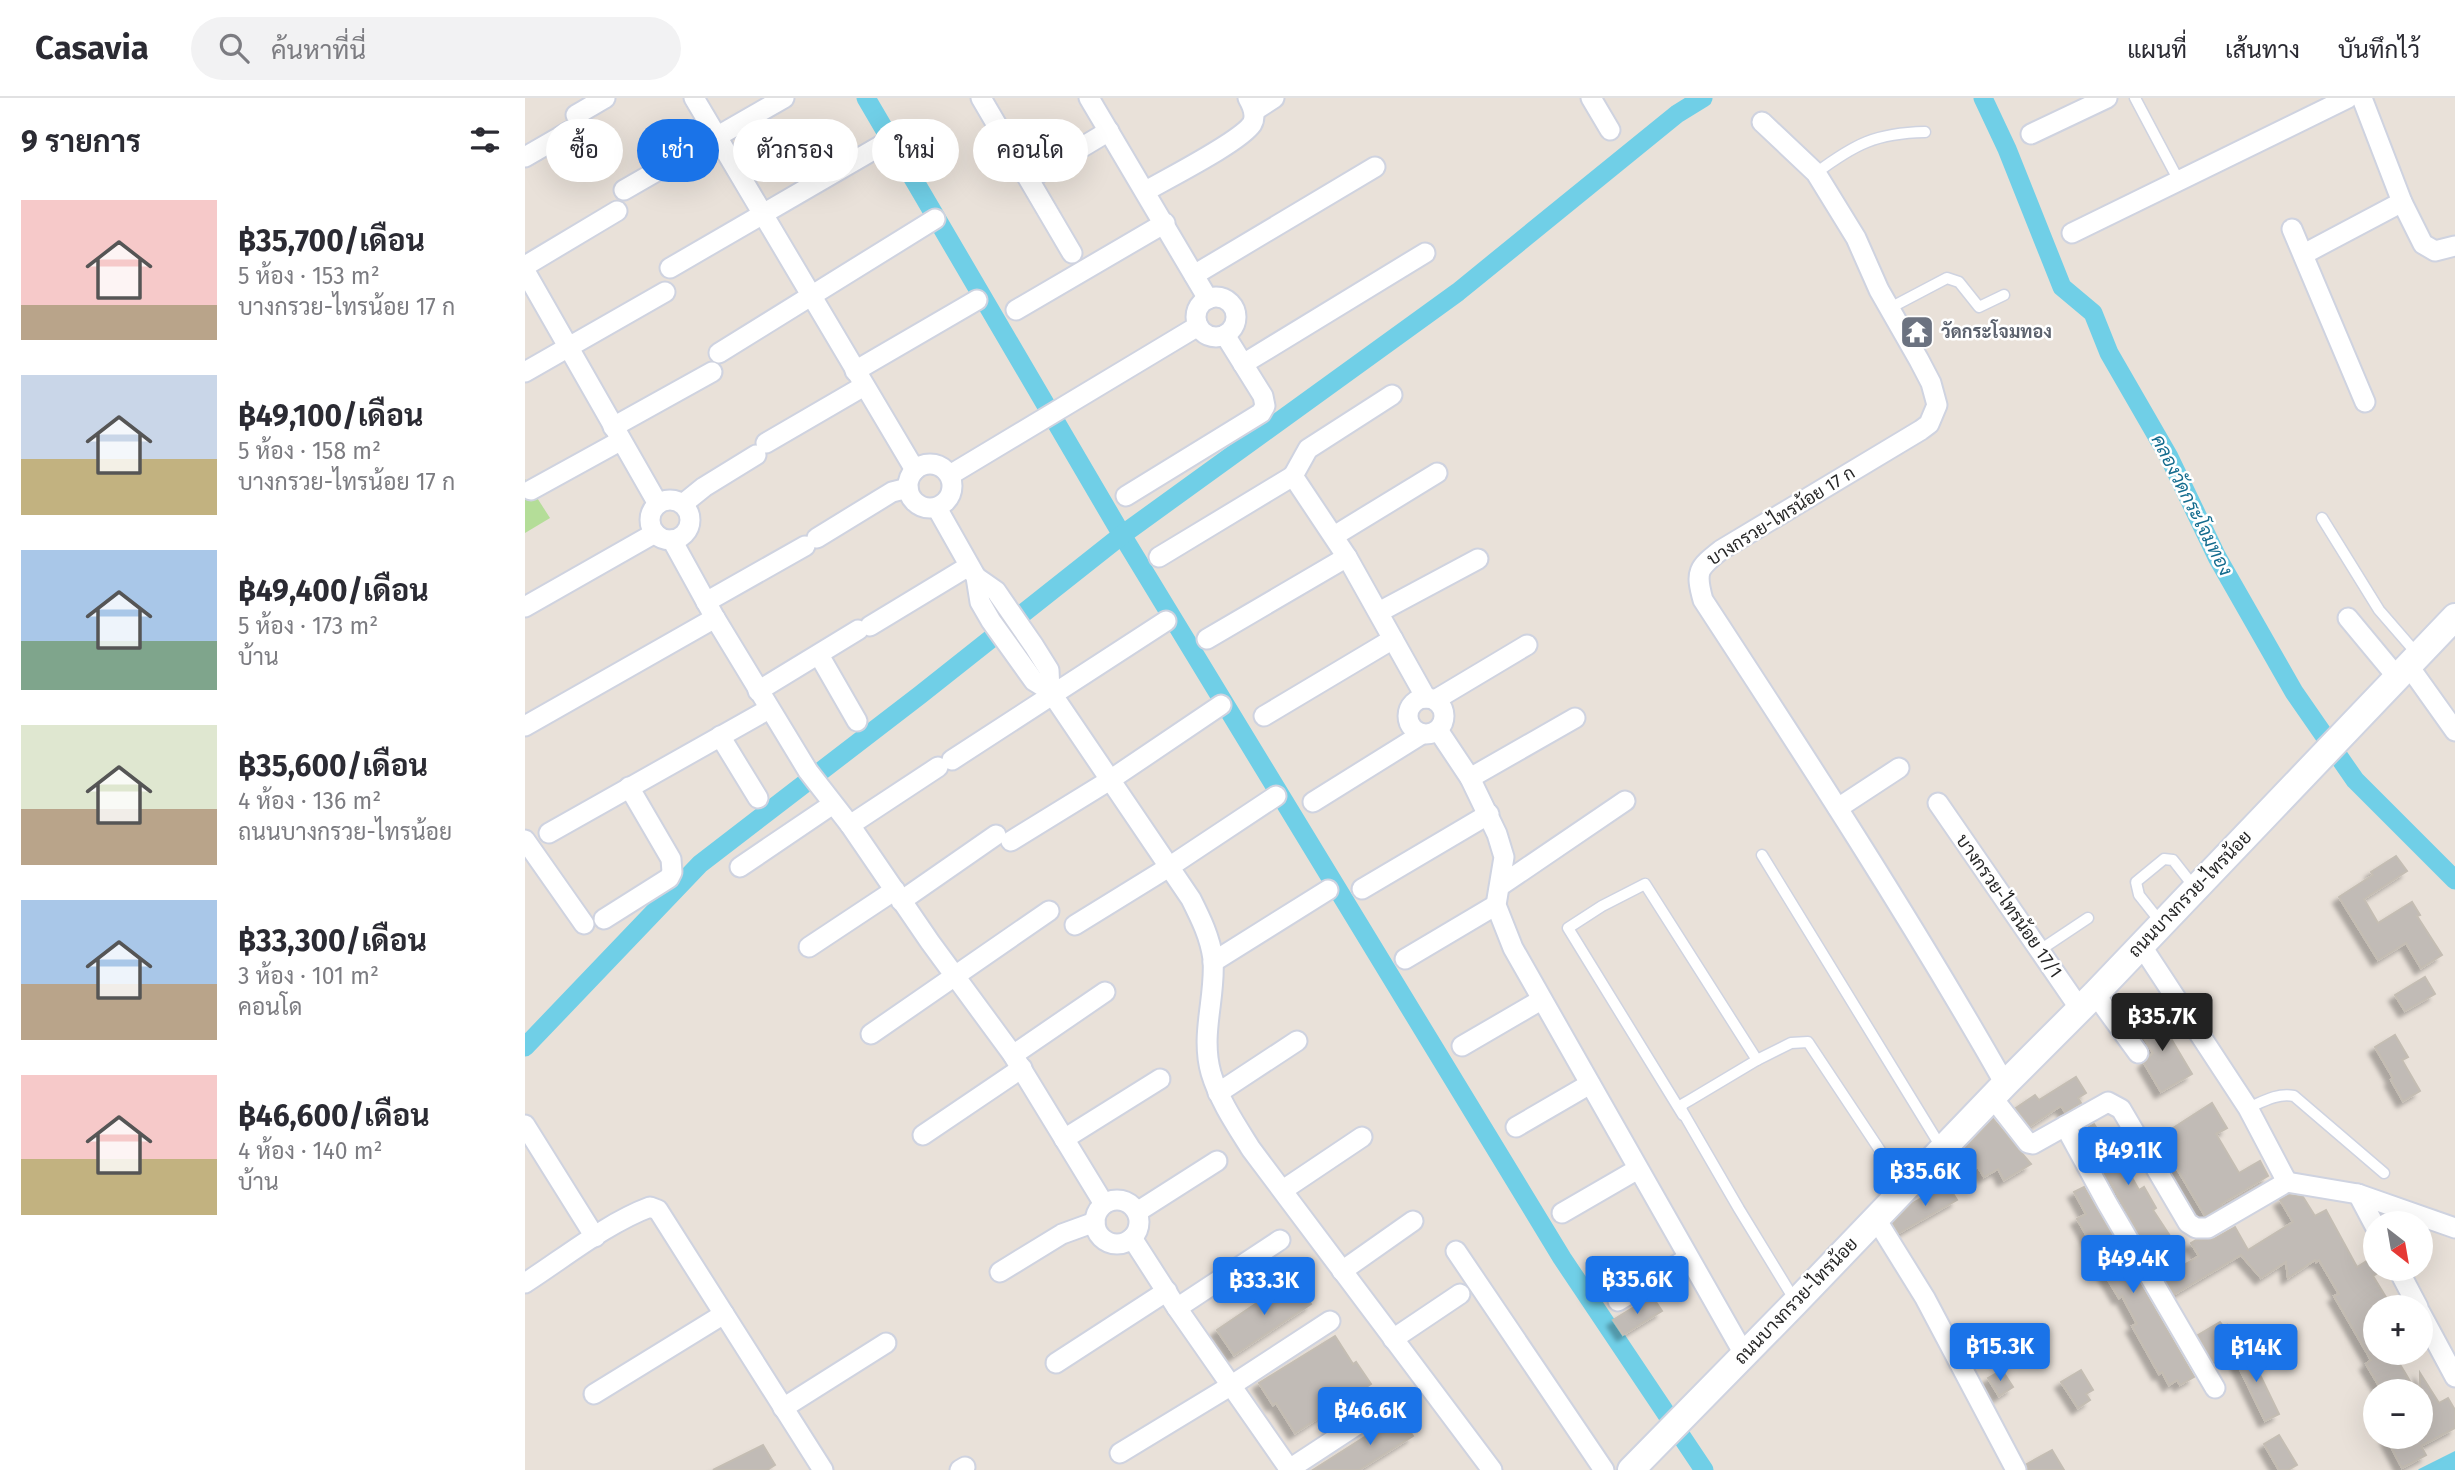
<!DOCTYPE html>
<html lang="th">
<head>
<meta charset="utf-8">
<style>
  body { margin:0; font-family:"Fira Sans",Sarabun,sans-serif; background:#f2f2f3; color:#2b2b33; height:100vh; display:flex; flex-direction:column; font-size:26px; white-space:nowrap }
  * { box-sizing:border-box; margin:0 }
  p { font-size:23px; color:#7c7c81 }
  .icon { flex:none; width:38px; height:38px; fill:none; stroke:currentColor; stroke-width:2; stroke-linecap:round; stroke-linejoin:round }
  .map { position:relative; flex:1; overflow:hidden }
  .drawer { display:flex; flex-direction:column; background:#fff; width:525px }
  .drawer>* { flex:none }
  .guide { position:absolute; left:21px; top:21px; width:665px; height:63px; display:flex; gap:14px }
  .needle { width:46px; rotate:149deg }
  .fabs { position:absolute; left:1838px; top:1113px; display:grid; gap:14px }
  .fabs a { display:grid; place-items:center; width:70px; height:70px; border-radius:50%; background:#fff; box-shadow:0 7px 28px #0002; font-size:35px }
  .price { position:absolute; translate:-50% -60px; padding:0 16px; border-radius:7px; background:#1a73e8; color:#fff; font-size:23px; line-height:46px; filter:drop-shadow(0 2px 4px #0008) }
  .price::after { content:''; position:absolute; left:50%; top:42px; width:21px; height:16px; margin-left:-10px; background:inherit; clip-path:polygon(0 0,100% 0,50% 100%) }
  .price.active { background:#222; color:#fff }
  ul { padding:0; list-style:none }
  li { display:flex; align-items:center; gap:21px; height:175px; padding:0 21px }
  li span { display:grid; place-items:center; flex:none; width:196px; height:140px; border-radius:0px; color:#555 }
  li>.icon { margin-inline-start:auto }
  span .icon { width:84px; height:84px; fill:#fffc; stroke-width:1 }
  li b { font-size:30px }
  h2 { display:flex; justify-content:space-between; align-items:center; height:84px; padding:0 21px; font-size:30px }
  .tag { padding:0 24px; border-radius:32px; background:#fff; box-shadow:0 7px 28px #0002; font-size:24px; line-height:63px }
  .tag.active { background:#1a73e8; color:#fff }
  header { display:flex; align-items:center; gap:42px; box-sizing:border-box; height:98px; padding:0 35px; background:#fff; border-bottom:2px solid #e1e1e2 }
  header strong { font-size:33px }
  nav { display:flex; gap:38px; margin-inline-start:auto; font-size:24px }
  .search { width:490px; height:63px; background:#f2f2f3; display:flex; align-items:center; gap:18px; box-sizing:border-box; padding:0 24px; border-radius:38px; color:#7c7c81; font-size:26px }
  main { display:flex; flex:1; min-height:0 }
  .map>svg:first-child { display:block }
  .green { fill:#b4dd98 }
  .water { fill:#70cfe7 }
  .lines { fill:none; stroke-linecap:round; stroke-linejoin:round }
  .canal { stroke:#70cfe7; stroke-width:19 }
  .building { fill:#c1bbb6; stroke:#c4bdb3; stroke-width:2; filter:url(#shadow) }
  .lane-casing { stroke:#cfd3e0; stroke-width:13 }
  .street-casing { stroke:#cfd3e0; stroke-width:23 }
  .secondary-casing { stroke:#cfd3e0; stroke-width:30 }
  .lane { stroke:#fff; stroke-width:10 }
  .street { stroke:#fff; stroke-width:19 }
  .secondary { stroke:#fff; stroke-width:26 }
  .labels { text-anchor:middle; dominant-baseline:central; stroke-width:5; stroke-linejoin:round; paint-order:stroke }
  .worship-label { font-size:18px; font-weight:bold; fill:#5b616d; stroke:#fff; text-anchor:start }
  .street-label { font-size:18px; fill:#272727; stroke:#fff }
  .water-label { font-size:19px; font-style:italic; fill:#146c8e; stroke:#fff }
</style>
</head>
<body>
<header>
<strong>Casavia</strong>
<div class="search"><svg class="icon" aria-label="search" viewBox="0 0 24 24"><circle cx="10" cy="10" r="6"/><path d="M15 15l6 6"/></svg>ค้นหาที่นี่</div>
<nav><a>แผนที่</a><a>เส้นทาง</a><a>บันทึกไว้</a></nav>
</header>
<main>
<section class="drawer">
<h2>9 รายการ<svg class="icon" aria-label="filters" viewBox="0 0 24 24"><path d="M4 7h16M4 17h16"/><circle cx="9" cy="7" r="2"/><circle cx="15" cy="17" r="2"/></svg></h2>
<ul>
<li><span style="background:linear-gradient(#f6c9c9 75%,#b9a48a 0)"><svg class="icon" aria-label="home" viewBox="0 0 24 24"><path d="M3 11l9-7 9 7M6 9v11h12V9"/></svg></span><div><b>฿35,700/เดือน</b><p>5 ห้อง · 153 m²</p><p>บางกรวย-ไทรน้อย 17 ก</p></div></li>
<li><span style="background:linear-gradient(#c9d6e8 60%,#c2b280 0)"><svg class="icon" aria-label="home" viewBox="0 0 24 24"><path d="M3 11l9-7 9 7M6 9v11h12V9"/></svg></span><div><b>฿49,100/เดือน</b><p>5 ห้อง · 158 m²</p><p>บางกรวย-ไทรน้อย 17 ก</p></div></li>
<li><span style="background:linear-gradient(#a9c7e8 65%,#7fa58c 0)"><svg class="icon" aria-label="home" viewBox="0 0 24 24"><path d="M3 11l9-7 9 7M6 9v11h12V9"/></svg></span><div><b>฿49,400/เดือน</b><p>5 ห้อง · 173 m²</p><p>บ้าน</p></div></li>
<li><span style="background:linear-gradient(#dfe7d0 60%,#b9a48a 0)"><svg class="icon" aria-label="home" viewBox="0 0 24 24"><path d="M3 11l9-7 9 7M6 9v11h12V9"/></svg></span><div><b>฿35,600/เดือน</b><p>4 ห้อง · 136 m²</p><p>ถนนบางกรวย-ไทรน้อย</p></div></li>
<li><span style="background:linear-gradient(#a9c7e8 60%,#b9a48a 0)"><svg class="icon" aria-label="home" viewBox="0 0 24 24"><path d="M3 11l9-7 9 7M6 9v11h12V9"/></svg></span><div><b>฿33,300/เดือน</b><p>3 ห้อง · 101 m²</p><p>คอนโด</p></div></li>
<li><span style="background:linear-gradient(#f6c9c9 60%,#c2b280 0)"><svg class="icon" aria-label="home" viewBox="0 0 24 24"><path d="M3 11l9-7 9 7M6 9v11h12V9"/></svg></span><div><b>฿46,600/เดือน</b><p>4 ห้อง · 140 m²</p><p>บ้าน</p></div></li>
</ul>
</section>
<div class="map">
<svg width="1930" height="1372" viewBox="0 0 1930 1372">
  <defs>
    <filter id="shadow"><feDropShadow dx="-6" dy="6" stdDeviation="2" flood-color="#0004"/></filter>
  </defs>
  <rect width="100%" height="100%" fill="#e9e1d9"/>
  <!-- green -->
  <polygon class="green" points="0,381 25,420 0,435"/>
  <!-- water -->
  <polygon class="water" points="1930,1353 1930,1372 1893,1372 1894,1371"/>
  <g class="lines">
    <!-- canal -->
    <g class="canal">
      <polyline points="341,0 597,437 1037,1160 1179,1372"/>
      <polyline points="1458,0 1482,51 1537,189 1568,215 1584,255 1644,359 1692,459 1769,594 1830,682 1930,782"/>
      <polyline points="0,949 175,766 395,597 597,437 933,194 1152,16 1178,0"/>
    </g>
  </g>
  <!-- building -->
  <g class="building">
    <polygon points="1871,758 1882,773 1839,801 1853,825 1887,804 1895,817 1892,818 1917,857 1896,870 1881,845 1853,862 1814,799 1848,777 1846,774"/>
    <polygon points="1900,879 1910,896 1880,913 1870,897"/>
    <polygon points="1629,912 1667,976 1636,994 1619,965 1628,955 1610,924"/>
    <polygon points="1870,937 1883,959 1877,962 1895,993 1878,1003 1866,982 1868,980 1850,949"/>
    <polygon points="1551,979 1561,995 1553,1000 1556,1005 1540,1014 1537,1009 1534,1009 1505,1028 1491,1010 1510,997 1514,1002"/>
    <polygon points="1687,1005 1702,1030 1691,1036 1714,1075 1735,1063 1743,1078 1696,1106 1697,1108 1680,1118 1648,1064 1646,1065 1631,1041"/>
    <polygon points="1468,1021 1506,1066 1479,1082 1473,1071 1459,1079 1453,1069 1443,1075 1432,1059"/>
    <polygon points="1569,1026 1577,1039 1593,1030 1604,1049 1593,1055 1614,1092 1619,1089 1631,1110 1628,1112 1647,1141 1625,1155 1557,1033"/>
    <polygon points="1422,1086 1432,1102 1374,1135 1368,1125 1386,1106"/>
    <polygon points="1559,1089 1669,1279 1655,1287 1652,1282 1644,1287 1637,1274 1634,1276 1607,1228 1612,1226 1597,1198 1594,1200 1567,1155 1570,1152 1552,1121 1561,1116 1549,1094"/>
    <polygon points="1764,1097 1778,1099 1790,1118 1801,1112 1832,1169 1845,1161 1853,1175 1848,1178 1867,1209 1850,1209 1850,1255 1868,1255 1891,1293 1857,1293 1841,1266 1846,1262 1809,1198 1814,1196 1794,1162 1791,1164 1790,1162 1763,1180 1761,1164 1736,1180 1716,1157 1650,1196 1639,1179 1674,1158 1666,1145 1671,1142 1689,1141 1710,1129 1723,1152 1768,1124 1755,1102"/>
    <polygon points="769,1180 786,1206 709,1257 692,1232"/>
    <polygon points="1127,1198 1137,1213 1098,1237 1088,1222"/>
    <polygon points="1695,1224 1699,1229 1702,1227 1714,1248 1688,1263 1673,1237"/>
    <polygon points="810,1238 828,1266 831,1264 846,1286 770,1335 751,1305 748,1307 734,1285"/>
    <polygon points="1721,1248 1754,1316 1740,1323 1707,1255"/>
    <polygon points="1477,1272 1488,1289 1474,1298 1463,1280"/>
    <polygon points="1556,1272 1568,1292 1561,1296 1565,1302 1553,1310 1536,1284"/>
    <polygon points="1895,1275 1914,1305 1923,1300 1930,1312 1930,1330 1896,1348 1901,1357 1877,1370 1861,1339 1895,1339"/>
    <polygon points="874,1317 888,1338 834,1372 788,1372"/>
    <polygon points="1754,1337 1772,1367 1763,1372 1754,1372 1739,1346"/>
    <polygon points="238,1347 250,1367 242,1372 188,1372"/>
    <polygon points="1527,1352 1539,1372 1503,1372 1502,1366"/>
  </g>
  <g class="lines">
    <!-- lane casing -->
    <g class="lane-casing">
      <g id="lane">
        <polyline points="1610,0 1654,83"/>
        <path d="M1291,75C1330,46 1351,35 1400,34"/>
        <polyline points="1365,210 1422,180 1434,184 1454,209 1479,197"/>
        <polyline points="1797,420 1854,512 1893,557"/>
        <polyline points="1237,757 1416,1049"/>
        <polyline points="1637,826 1614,797 1611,784 1639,761 1648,762 1670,790"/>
        <polyline points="1515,852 1563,820"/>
        <polyline points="1232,962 1165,1002 1158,1006 1156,1011 1214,1111 1269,1201"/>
        <path d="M1723,1010C1739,1003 1752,995 1769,998L1859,1075"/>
        <polyline points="1158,1017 1043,830 1077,808 1120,786 1232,962 1266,945 1283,944 1380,1090"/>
      </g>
    </g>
    <!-- street casing -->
    <g class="street-casing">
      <g id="street">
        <polyline points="169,0 390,372"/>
        <polyline points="456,0 547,155"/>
        <polyline points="564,0 683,201"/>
        <polyline points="1066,0 1085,32"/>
        <polyline points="1837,0 1877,104 1898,146 1910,153 1930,148"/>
        <polyline points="729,13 749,0"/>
        <polyline points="51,17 80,0"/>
        <path d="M1237,24L1291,75L1331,140L1354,192L1394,262L1406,285L1412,307L1404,326L1396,332L1196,452C1173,470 1170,473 1178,502C1282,661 1386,821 1480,986"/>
        <polyline points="1506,36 1582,0"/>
        <polyline points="0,59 45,33"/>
        <polyline points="514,75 584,33"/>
        <polyline points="99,92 259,0"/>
        <path d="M621,93C643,80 715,44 727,26C732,17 727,7 723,0"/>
        <polyline points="1767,131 1840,304"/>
        <polyline points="1547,135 1823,0"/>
        <polyline points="1779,156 1877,104"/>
        <polyline points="0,168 92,113"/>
        <polyline points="145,170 362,44"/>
        <polyline points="0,173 133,406"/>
        <polyline points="669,177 850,69"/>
        <circle cx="691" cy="219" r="20"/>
        <polyline points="491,212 640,125"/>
        <polyline points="194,255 410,121"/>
        <polyline points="718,266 900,155"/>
        <polyline points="330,273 452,202"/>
        <polyline points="0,274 140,194"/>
        <polyline points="867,297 783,351 768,378 822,459 901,600"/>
        <polyline points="88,329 187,274"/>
        <polyline points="241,345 339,288"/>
        <circle cx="405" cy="388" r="22"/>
        <polyline points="425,377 673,228"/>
        <polyline points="6,392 95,343"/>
        <polyline points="601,398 736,315 740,308 738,298 700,237"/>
        <circle cx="145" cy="422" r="20"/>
        <polyline points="158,406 179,389 231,357"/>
        <path d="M412,410L451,479L455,504L466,523L509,583L525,593L666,801C676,821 685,839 688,861C691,899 675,936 686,975C694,1002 711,1027 726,1051L967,1372"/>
        <polyline points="809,438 912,375"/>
        <polyline points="292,440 367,394 383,390"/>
        <polyline points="147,442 190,520 283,673 325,727 405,844 488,957 579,1106"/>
        <polyline points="634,459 768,378"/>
        <polyline points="451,479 471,493 509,548 524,572 525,593"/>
        <polyline points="181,504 280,448"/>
        <polyline points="0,509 130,435"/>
        <polyline points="854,514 953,461"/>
        <polyline points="1823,520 1872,579"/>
        <polyline points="345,528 444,468"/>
        <polyline points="682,541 822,459"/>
        <polyline points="294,557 332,623"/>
        <polyline points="1883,567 1930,633"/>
        <polyline points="233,593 333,532"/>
        <circle cx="901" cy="618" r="18"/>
        <polyline points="910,602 1002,547"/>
        <polyline points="739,618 868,541"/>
        <polyline points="0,628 190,520"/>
        <polyline points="913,632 945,680 972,736 979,759 971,807 988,850 1219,1256"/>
        <polyline points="195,638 233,700"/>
        <polyline points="427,662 641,523"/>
        <polyline points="945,680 1050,620"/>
        <polyline points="788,704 897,636"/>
        <polyline points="1413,705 1555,911"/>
        <polyline points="1313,710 1374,670"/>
        <polyline points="325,727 413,669"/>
        <polyline points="24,735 244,611"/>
        <polyline points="0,742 59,826"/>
        <polyline points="486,743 585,682 696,607"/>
        <polyline points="215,769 308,706"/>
        <polyline points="975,788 1100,703"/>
        <polyline points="837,791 964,716"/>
        <polyline points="376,803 471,737"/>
        <polyline points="79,821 144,780 147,774 146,761 104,689"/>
        <polyline points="550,827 644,769 751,698"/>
        <polyline points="1616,847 1723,1010 1762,1084"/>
        <polyline points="284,849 370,792"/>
        <polyline points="880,861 971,807"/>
        <polyline points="688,864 803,792"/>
        <polyline points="1570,896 1613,955"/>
        <polyline points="346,936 524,813"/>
        <polyline points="937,948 1016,902"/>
        <polyline points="488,957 580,894"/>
        <polyline points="693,995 772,943"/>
        <polyline points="1467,999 1503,1045 1508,1046 1583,1004 1596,1011 1663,1125 1671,1130 1683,1130 1762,1084 1833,1096 1930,1130"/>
        <polyline points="0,1027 70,1139"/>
        <polyline points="1540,1028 1582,1105 1690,1290"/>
        <polyline points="991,1029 1065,986"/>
        <polyline points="398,1037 497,970"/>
        <polyline points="539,1041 635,981"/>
        <polyline points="758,1092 837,1039"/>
        <polyline points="1833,1096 1850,1128"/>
        <circle cx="592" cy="1124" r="22"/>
        <polyline points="612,1114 692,1063"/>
        <polyline points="1037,1115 1113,1071"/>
        <polyline points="1351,1121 1400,1200 1491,1372"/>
        <polyline points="607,1140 652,1210 765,1372"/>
        <polyline points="931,1153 1079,1372"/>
        <polyline points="1873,1171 1893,1209"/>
        <polyline points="817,1173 888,1123"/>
        <polyline points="475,1174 537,1136 570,1124"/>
        <path d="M0,1185C39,1160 82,1125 125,1109L133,1112L298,1372"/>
        <polyline points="1093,1203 1163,1160"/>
        <polyline points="652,1210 755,1142"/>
        <polyline points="1895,1214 1930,1279"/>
        <polyline points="868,1241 935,1196"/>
        <polyline points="531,1265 642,1193"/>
        <polyline points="69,1296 199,1216"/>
        <polyline points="258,1310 361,1245"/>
        <polyline points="595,1355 707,1287 805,1223"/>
        <polyline points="435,1372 440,1369"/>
        <polyline points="763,1372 859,1309"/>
      </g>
    </g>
    <!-- secondary casing -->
    <g class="secondary-casing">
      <polyline id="secondary" points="1106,1372 1271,1204 1480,986 1570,896 1930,519"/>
    </g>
    <!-- lane -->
    <use href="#lane" class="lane"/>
    <!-- street -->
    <use href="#street" class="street"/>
    <!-- secondary -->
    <use href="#secondary" class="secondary"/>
  </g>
  <!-- icons -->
  <defs>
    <g id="temple-square" transform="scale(1.75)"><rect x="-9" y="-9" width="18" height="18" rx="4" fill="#6b7280" stroke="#fff"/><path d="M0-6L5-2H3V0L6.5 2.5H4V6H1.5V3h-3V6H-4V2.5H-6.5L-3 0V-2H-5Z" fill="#fff"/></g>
  </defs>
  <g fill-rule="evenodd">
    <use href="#temple-square" x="1392" y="234"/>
  </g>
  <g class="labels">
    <!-- worship labels -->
    <g class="worship-label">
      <text x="1416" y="234">วัดกระโจมทอง</text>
    </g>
    <!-- street labels -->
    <g class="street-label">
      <text transform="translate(1256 418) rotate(-32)">บางกรวย-ไทรน้อย 17 ก</text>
      <text transform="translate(1665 796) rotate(-46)">ถนนบางกรวย-ไทรน้อย</text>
      <text transform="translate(1484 808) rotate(55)">บางกรวย-ไทรน้อย 17/1</text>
      <text transform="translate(1271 1203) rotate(-46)">ถนนบางกรวย-ไทรน้อย</text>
    </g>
    <!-- water labels -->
    <g class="water-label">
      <text transform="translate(1667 407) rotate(63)">คลองวัดกระโจมทอง</text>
    </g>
  </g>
</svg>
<div class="fabs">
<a><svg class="needle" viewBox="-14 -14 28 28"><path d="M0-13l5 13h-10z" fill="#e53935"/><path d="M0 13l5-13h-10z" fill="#7c7c81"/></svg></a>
<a>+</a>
<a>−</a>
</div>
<b class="price active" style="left:1637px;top:955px">฿35.7K</b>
<b class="price" style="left:1603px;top:1089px">฿49.1K</b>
<b class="price" style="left:1400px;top:1110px">฿35.6K</b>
<b class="price" style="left:1608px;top:1197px">฿49.4K</b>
<b class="price" style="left:1112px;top:1218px">฿35.6K</b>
<b class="price" style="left:739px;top:1219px">฿33.3K</b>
<b class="price" style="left:1475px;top:1285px">฿15.3K</b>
<b class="price" style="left:1731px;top:1286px">฿14K</b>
<b class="price" style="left:845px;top:1349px">฿46.6K</b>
<div class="guide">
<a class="tag">ซื้อ</a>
<a class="tag active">เช่า</a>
<a class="tag">ตัวกรอง</a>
<a class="tag">ใหม่</a>
<a class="tag">คอนโด</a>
</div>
</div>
</main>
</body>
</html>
